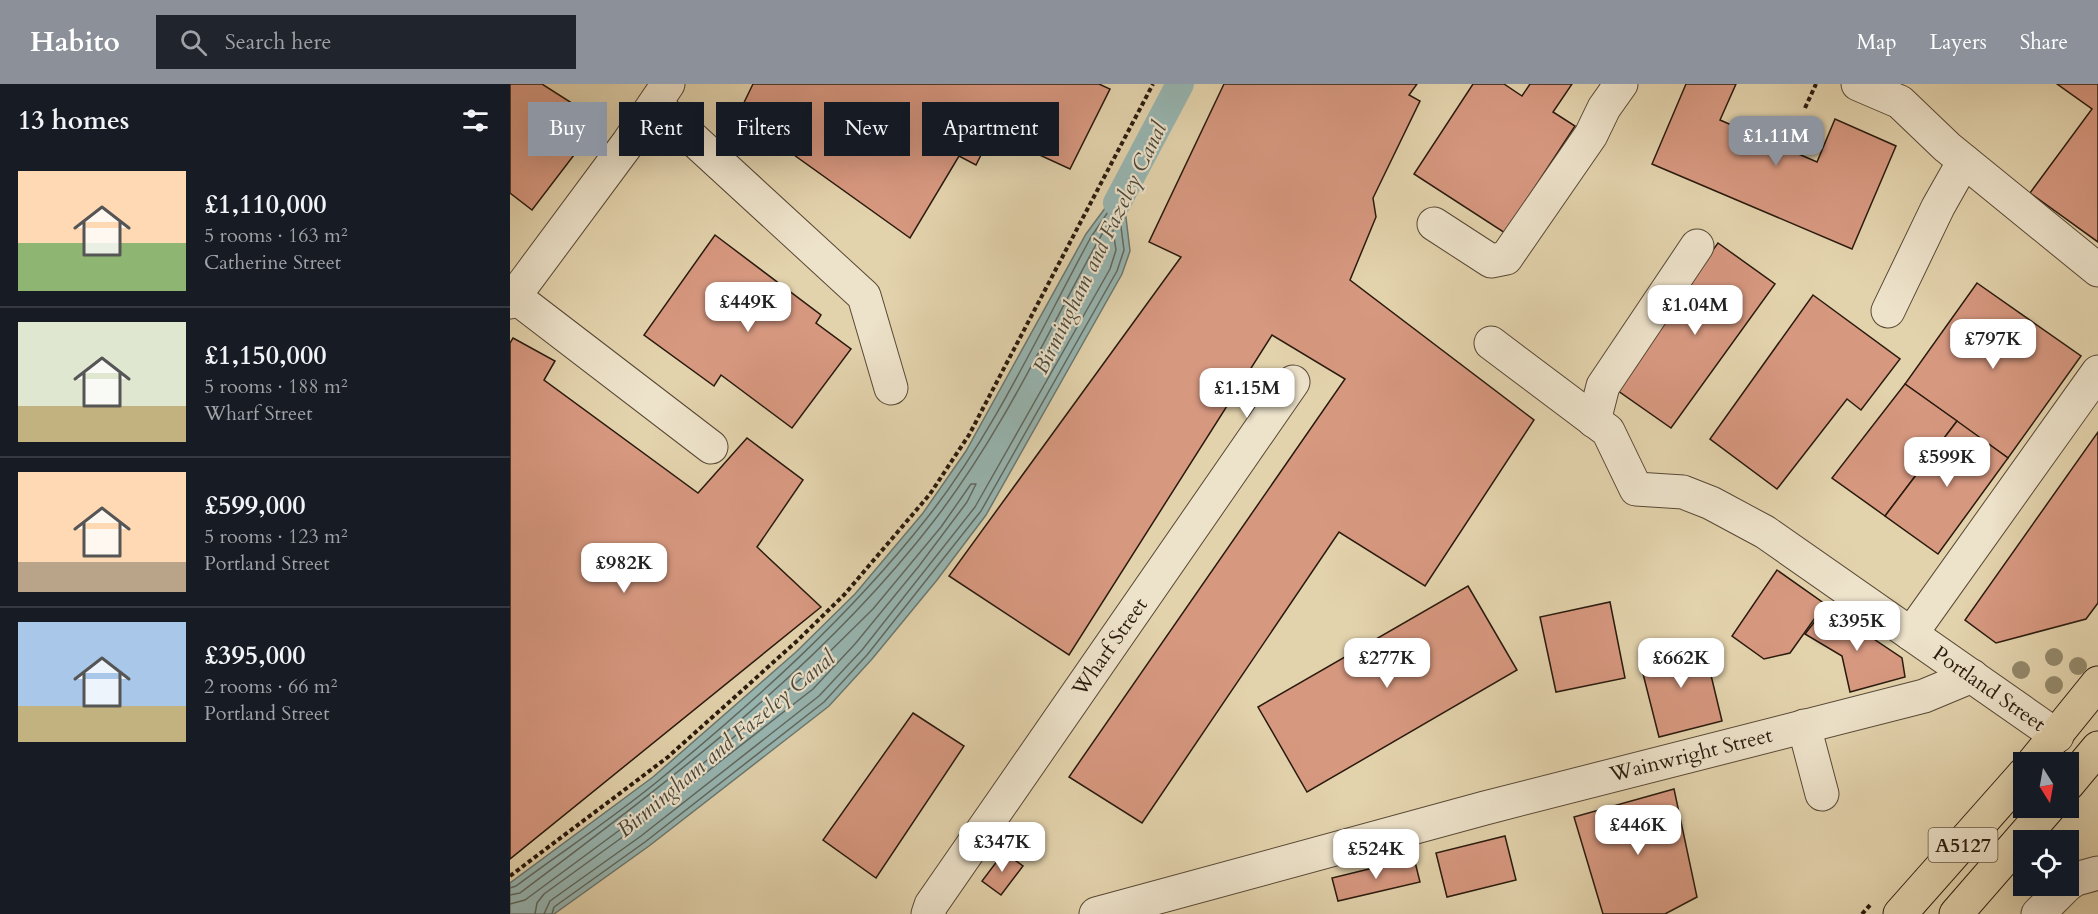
<!DOCTYPE html>
<html lang="en">
<head>
<meta charset="utf-8">
<style>
  body { margin:0; font-family:Cardo,serif; background:#20242c; color:#f1f3f6; height:100vh; display:flex; flex-direction:column; font-size:22px; white-space:nowrap }
  * { box-sizing:border-box; margin:0 }
  p { font-size:20px; color:#9ea1a6 }
  .icon { flex:none; width:33px; height:33px; fill:none; stroke:currentColor; stroke-width:2; stroke-linecap:round; stroke-linejoin:round }
  .map { position:relative; flex:1; overflow:hidden }
  .side { display:flex; flex-direction:column; background:#171b24; width:510px }
  .side>* { flex:none }
  .banner { position:absolute; left:18px; top:18px; width:570px; height:54px; display:flex; gap:12px }
  .needle { width:39px; rotate:169deg }
  .tools { position:absolute; left:1503px; top:668px; display:grid; gap:12px }
  .tools a { display:grid; place-items:center; width:66px; height:66px; border-radius:0px; background:#171b24; box-shadow:0 6px 24px #0002; font-size:30px }
  .price { position:absolute; translate:-50% -51px; padding:0 14px; border-radius:12px; background:#fff; color:#222; font-size:20px; line-height:39px; filter:drop-shadow(0 2px 3px #0008) }
  .price::after { content:''; position:absolute; left:50%; top:36px; width:18px; height:14px; margin-left:-9px; background:inherit; clip-path:polygon(0 0,100% 0,50% 100%) }
  .price.current { background:#8c9099; color:#fff }
  ul { padding:0; list-style:none }
  li { display:flex; align-items:center; gap:18px; height:150px; padding:0 18px }
  li+li { border-top:2px solid #363941 }
  li span { display:grid; place-items:center; flex:none; width:168px; height:120px; border-radius:0px; color:#555 }
  li>.icon { margin-inline-start:auto }
  span .icon { width:72px; height:72px; fill:#fffc; stroke-width:1 }
  li b { font-size:26px }
  h2 { display:flex; justify-content:space-between; align-items:center; height:72px; padding:0 18px; font-size:26px }
  .tag { padding:0 21px; border-radius:0px; background:#171b24; box-shadow:0 6px 24px #0002; font-size:21px; line-height:54px }
  .tag.current { background:#8c9099; color:#fff }
  header { display:flex; align-items:center; gap:36px; box-sizing:border-box; height:84px; padding:0 30px; background:#8c9099; color:#fff }
  header strong { font-size:28px }
  nav { display:flex; gap:33px; margin-inline-start:auto; font-size:21px }
  .search { width:420px; height:54px; background:#20242c; display:flex; align-items:center; gap:15px; box-sizing:border-box; padding:0 21px; border-radius:0px; color:#9ea1a6; font-size:22px }
  main { display:flex; flex:1; min-height:0 }
  .map>svg:first-child { display:block }
  .water { fill:#97b6b2; stroke:#6b7870; stroke-width:1.5 }
  .lines { fill:none; stroke-linecap:round; stroke-linejoin:round }
  .shore { stroke:#606860; stroke-width:1.5 }
  .canal { stroke:#97b6b2; stroke-width:28 }
  .building { fill:#d79880; stroke:#291a0d; stroke-width:1.5 }
  .minor-casing { stroke:#584835; stroke-width:35 }
  .major-casing { stroke:#291a0d; stroke-width:35 }
  .path { stroke:#291a0d; stroke-width:4; stroke-dasharray:4.5 3; stroke-linecap:butt }
  .minor { stroke:#ede2ca; stroke-width:33 }
  .major { stroke:#e3d3ad; stroke-width:33 }
  .tree { fill:#93886a }
  .labels { text-anchor:middle; dominant-baseline:central; stroke-width:4.5; stroke-linejoin:round; paint-order:stroke }
  .shield { fill:#ede2ca; stroke:#645646; stroke-width:1.5 }
  .shield-label { font-size:20px; font-weight:bold; fill:#291a0d }
  .street-label { font-size:21px; fill:#291a0d; stroke:#ede2ca }
  .water-label { font-size:22px; font-style:italic; fill:#4a493f; stroke:#ede2ca }
</style>
</head>
<body>
<header>
<strong>Habito</strong>
<div class="search"><svg class="icon" aria-label="search" viewBox="0 0 24 24"><circle cx="10" cy="10" r="6"/><path d="M15 15l6 6"/></svg>Search here</div>
<nav><a>Map</a><a>Layers</a><a>Share</a></nav>
</header>
<main>
<section class="side">
<h2>13 homes<svg class="icon" aria-label="filters" viewBox="0 0 24 24"><path d="M4 7h16M4 17h16"/><circle cx="9" cy="7" r="2"/><circle cx="15" cy="17" r="2"/></svg></h2>
<ul>
<li><span style="background:linear-gradient(#ffd9b3 60%,#8fb573 0)"><svg class="icon" aria-label="home" viewBox="0 0 24 24"><path d="M3 11l9-7 9 7M6 9v11h12V9"/></svg></span><div><b>£1,110,000</b><p>5 rooms · 163 m²</p><p>Catherine Street</p></div></li>
<li><span style="background:linear-gradient(#dfe7d0 70%,#c2b280 0)"><svg class="icon" aria-label="home" viewBox="0 0 24 24"><path d="M3 11l9-7 9 7M6 9v11h12V9"/></svg></span><div><b>£1,150,000</b><p>5 rooms · 188 m²</p><p>Wharf Street</p></div></li>
<li><span style="background:linear-gradient(#ffd9b3 75%,#b9a48a 0)"><svg class="icon" aria-label="home" viewBox="0 0 24 24"><path d="M3 11l9-7 9 7M6 9v11h12V9"/></svg></span><div><b>£599,000</b><p>5 rooms · 123 m²</p><p>Portland Street</p></div></li>
<li><span style="background:linear-gradient(#a9c7e8 70%,#c2b280 0)"><svg class="icon" aria-label="home" viewBox="0 0 24 24"><path d="M3 11l9-7 9 7M6 9v11h12V9"/></svg></span><div><b>£395,000</b><p>2 rooms · 66 m²</p><p>Portland Street</p></div></li>
</ul>
</section>
<div class="map">
<svg width="1588" height="830" viewBox="0 0 1588 830">
  <rect width="100%" height="100%" fill="#e3d3ad"/>
  <filter id="stains"><feTurbulence type="fractalNoise" baseFrequency=".00333" numOctaves="4"/><feColorMatrix values="0 0 0 0 .2 0 0 0 0 .09 0 0 0 0 .02 0 0 0 .5 -.17"/></filter>
  <radialGradient id="worn" r=".72"><stop offset=".6" stop-color="#630" stop-opacity="0"/><stop offset="1" stop-color="#630" stop-opacity=".3"/></radialGradient>
  <!-- water -->
  <polygon class="water" points="624,85 614,117 620,167 612,190 476,431 427,496 362,575 319,622 139,762 44,830 0,830 0,799 143,693 286,568 345,510 413,429 456,367 576,150"/>
  <g class="lines">
    <!-- shore -->
    <g class="shore">
      <path d="M0,804L6,802C53,767 103,734 148,697C245,617 339,533 417,434C484,349 530,247 581,153L600,125L608,120L614,166L607,187L471,427L357,571L314,618L135,758L44,823L42,830"/>
      <path d="M0,811L10,809C158,697 309,586 423,438C490,352 536,252 588,157L598,140H602L606,166L600,185L465,423L352,566L309,612L131,752L40,817L34,830"/>
      <polyline points="0,820 15,816 157,711 302,585 363,525 431,443 461,400 466,400 457,418 409,482 345,560 303,605 125,744 34,810 27,819 25,830"/>
    </g>
    <!-- canal -->
    <polyline class="canal" points="607,119 670,0"/>
  </g>
  <!-- building -->
  <g class="building">
    <polygon points="0,0 32,0 90,37 22,126 0,109"/>
    <polygon points="243,0 589,0 600,5 560,85 482,49 466,81 449,72 400,154 228,31"/>
    <polygon points="714,0 907,0 899,11 910,17 863,114 866,133 840,196 1024,336 915,502 829,448 632,739 559,693 835,295 762,251 559,571 439,492 671,173 639,158"/>
    <polygon points="963,0 994,0 1012,12 1020,0 1062,0 1043,28 1065,42 995,149 904,90"/>
    <polygon points="1176,0 1226,0 1210,36 1307,78 1325,35 1386,62 1342,165 1142,80"/>
    <polygon points="1547,0 1588,0 1588,158 1520,109 1582,25"/>
    <polygon points="205,151 311,231 306,239 341,265 282,344 211,291 204,302 134,251"/>
    <polygon points="1208,159 1265,200 1161,344 1104,304"/>
    <polygon points="1467,199 1571,272 1498,374 1395,300"/>
    <polygon points="1303,211 1390,275 1351,326 1337,315 1267,405 1200,355"/>
    <polygon points="3,254 45,277 34,296 188,409 237,354 293,396 247,463 311,523 0,775 0,259"/>
    <polygon points="1395,300 1447,337 1375,432 1322,394"/>
    <polygon points="1447,337 1498,374 1428,470 1375,432"/>
    <polygon points="1588,348 1588,519 1576,535 1486,559 1455,536"/>
    <polygon points="1267,486 1315,520 1280,569 1254,575 1222,552"/>
    <polygon points="958,502 1007,586 797,708 748,623"/>
    <polygon points="1100,518 1115,594 1046,608 1030,533"/>
    <polygon points="1316,523 1392,574 1395,593 1340,608 1332,572 1295,550"/>
    <polygon points="1193,558 1212,637 1149,653 1129,574"/>
    <polygon points="403,629 454,662 366,794 313,756"/>
    <polygon points="1164,705 1187,813 1155,830 1093,830 1064,733"/>
    <polygon points="995,752 1006,796 937,813 926,769"/>
    <polygon points="494,768 513,782 491,811 472,797"/>
    <polygon points="904,774 910,798 828,817 822,794"/>
  </g>
  <g class="lines">
    <!-- minor casing -->
    <g class="minor-casing">
      <g id="minor">
        <polyline points="1348,0 1390,18 1437,63 1588,186"/>
        <polyline points="145,20 354,212 381,304"/>
        <polyline points="924,140 981,177 996,174 1081,51 1094,24 1111,0"/>
        <polyline points="0,209 201,363"/>
        <polyline points="0,218 118,59 158,0"/>
        <polyline points="1378,227 1428,123 1454,77"/>
        <polyline points="981,259 1098,347 1126,405 1173,408 1201,419 1255,448 1547,652"/>
        <polyline points="1084,337 1093,302 1187,162"/>
        <polyline points="1401,550 1588,288"/>
        <polyline points="1294,642 1312,710"/>
        <polyline points="1558,800 1566,795 1588,789"/>
        <polyline points="418,830 421,821 783,298"/>
        <polyline points="586,830 975,724 1414,612 1462,592"/>
        <polyline points="1528,830 1557,801"/>
      </g>
    </g>
    <!-- major casing -->
    <g class="major-casing">
      <g id="major">
        <polyline points="1524,678 1588,599"/>
        <polyline points="1558,700 1588,664"/>
        <polyline points="1390,830 1514,690"/>
        <polyline points="1446,830 1539,723"/>
      </g>
    </g>
    <!-- path -->
    <g class="path">
      <polyline points="1295,24 1306,0"/>
      <polyline points="0,792 158,673 287,557 334,511 420,410 459,351 643,0"/>
      <polyline points="1352,830 1361,820"/>
    </g>
    <!-- minor -->
    <use href="#minor" class="minor"/>
    <!-- major -->
    <use href="#major" class="major"/>
  </g>
  <!-- trees -->
  <g class="tree">
    <circle cx="1544" cy="573" r="9"/>
    <circle cx="1568" cy="582" r="9"/>
    <circle cx="1511" cy="586" r="9"/>
    <circle cx="1544" cy="601" r="9"/>
  </g>
  <g class="labels">
    <!-- shield labels -->
    <rect class="shield" x="1418.5" y="744" width="69" height="34" rx="4.5"/>
    <g class="shield-label">
      <text x="1453" y="761">A5127</text>
    </g>
    <!-- street labels -->
    <g class="street-label">
      <text transform="translate(600 563) rotate(-55)">Wharf Street</text>
      <text transform="translate(1479 605) rotate(35)">Portland Street</text>
      <text transform="translate(1181 671) rotate(-14)">Wainwright Street</text>
    </g>
    <!-- water labels -->
    <g class="water-label">
      <text transform="translate(590 164) rotate(-64)">Birmingham and Fazeley Canal</text>
      <text transform="translate(216 660) rotate(-40)">Birmingham and Fazeley Canal</text>
    </g>
  </g>
  <rect width="100%" height="100%" filter="url(#stains)"/>
  <rect width="100%" height="100%" fill="url(#worn)"/>
</svg>
<div class="tools">
<a><svg class="needle" viewBox="-14 -14 28 28"><path d="M0-13l5 13h-10z" fill="#e53935"/><path d="M0 13l5-13h-10z" fill="#9ea1a6"/></svg></a>
<a><svg class="icon" aria-label="locate" viewBox="0 0 24 24"><circle cx="12" cy="12" r="6"/><path d="M12 2v4M12 18v4M2 12h4M18 12h4"/></svg></a>
</div>
<b class="price current" style="left:1266px;top:83px">£1.11M</b>
<b class="price" style="left:238px;top:249px">£449K</b>
<b class="price" style="left:1185px;top:252px">£1.04M</b>
<b class="price" style="left:1483px;top:286px">£797K</b>
<b class="price" style="left:737px;top:335px">£1.15M</b>
<b class="price" style="left:1437px;top:404px">£599K</b>
<b class="price" style="left:114px;top:510px">£982K</b>
<b class="price" style="left:1347px;top:568px">£395K</b>
<b class="price" style="left:877px;top:605px">£277K</b>
<b class="price" style="left:1171px;top:605px">£662K</b>
<b class="price" style="left:1128px;top:772px">£446K</b>
<b class="price" style="left:492px;top:789px">£347K</b>
<b class="price" style="left:866px;top:796px">£524K</b>
<div class="banner">
<a class="tag current">Buy</a>
<a class="tag">Rent</a>
<a class="tag">Filters</a>
<a class="tag">New</a>
<a class="tag">Apartment</a>
</div>
</div>
</main>
</body>
</html>
